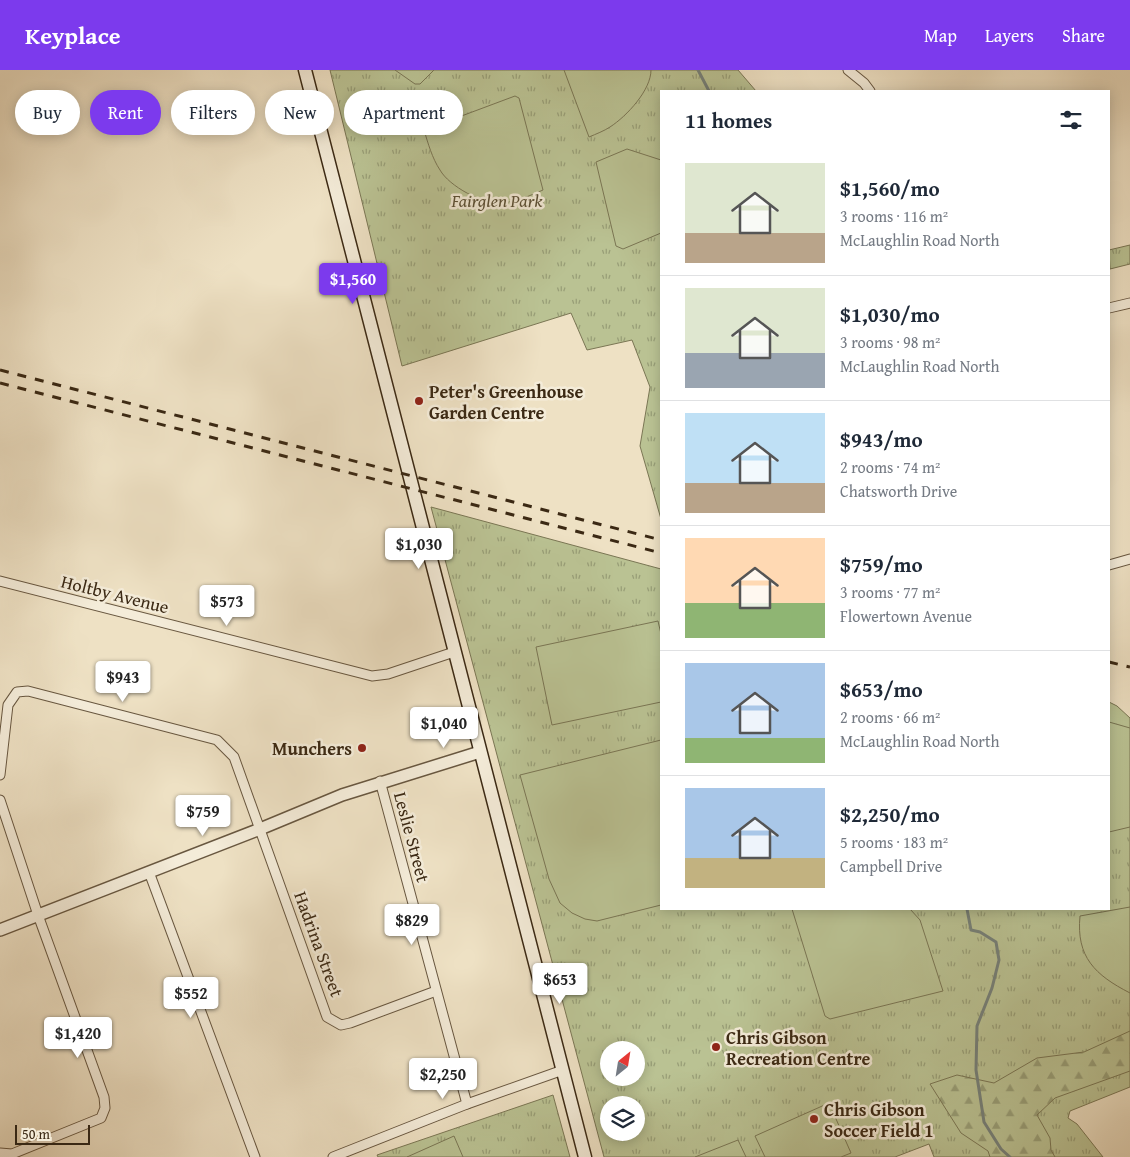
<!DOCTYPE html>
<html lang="en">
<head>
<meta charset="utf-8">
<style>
  body { margin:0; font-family:"Gentium Book Plus",serif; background:#f2f2f3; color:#1f2937; height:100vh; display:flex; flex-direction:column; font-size:19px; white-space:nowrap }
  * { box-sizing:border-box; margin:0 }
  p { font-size:16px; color:#747a83 }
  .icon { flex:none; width:28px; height:28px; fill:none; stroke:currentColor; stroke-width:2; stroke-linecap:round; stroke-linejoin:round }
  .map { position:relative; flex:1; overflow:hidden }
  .details { position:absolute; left:660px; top:20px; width:450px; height:820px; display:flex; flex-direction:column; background:#fff; border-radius:0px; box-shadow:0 2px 12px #0003 }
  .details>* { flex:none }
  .banner { position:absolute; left:15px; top:20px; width:475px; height:45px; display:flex; gap:10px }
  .needle { width:32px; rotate:30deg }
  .fabs { position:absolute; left:600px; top:971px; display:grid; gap:10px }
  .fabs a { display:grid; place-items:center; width:45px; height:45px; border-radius:50%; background:#fff; box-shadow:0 2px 12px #0003; font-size:25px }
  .scale { position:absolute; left:15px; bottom:12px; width:75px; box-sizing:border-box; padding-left:5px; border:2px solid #3b2914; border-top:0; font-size:14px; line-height:18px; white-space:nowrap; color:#3b2914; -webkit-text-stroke:4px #f4ecd9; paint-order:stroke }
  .price { position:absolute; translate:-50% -42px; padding:0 11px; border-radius:5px; background:#fff; color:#222; font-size:16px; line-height:32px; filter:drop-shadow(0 1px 2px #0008) }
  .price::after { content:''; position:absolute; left:50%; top:30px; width:15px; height:11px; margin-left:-8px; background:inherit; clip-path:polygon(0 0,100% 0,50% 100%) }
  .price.on { background:#7c3aed; color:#fff }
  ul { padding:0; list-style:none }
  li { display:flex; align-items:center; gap:15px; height:125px; padding:0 25px }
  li+li { border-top:1px solid #e0e1e3 }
  li span { display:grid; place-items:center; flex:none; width:140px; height:100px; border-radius:0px; color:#555 }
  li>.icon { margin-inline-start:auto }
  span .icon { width:60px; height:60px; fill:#fffc; stroke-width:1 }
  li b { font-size:21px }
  h2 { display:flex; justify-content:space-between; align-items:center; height:60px; padding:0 25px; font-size:21px }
  .pill { padding:0 18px; border-radius:22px; background:#fff; box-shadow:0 2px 12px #0003; font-size:18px; line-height:45px }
  .pill.on { background:#7c3aed; color:#fff }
  header { display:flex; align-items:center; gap:30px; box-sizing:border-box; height:70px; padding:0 25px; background:#7c3aed; color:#fff }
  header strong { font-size:24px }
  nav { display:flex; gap:28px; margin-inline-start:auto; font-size:18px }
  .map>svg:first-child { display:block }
  .grass { fill:url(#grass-tufts); stroke:#7a7654; fill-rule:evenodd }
  .forest { fill:url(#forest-firs); stroke:#7a7654 }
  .pitch { fill:#bac293; stroke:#7a7654 }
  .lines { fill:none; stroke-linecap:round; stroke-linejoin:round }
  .stream { stroke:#76817a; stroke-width:3 }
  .minor-casing { stroke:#685740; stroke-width:11 }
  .tertiary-casing { stroke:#685740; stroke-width:14 }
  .secondary-casing { stroke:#3b2914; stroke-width:15 }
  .minor { stroke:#f4ecd9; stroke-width:9 }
  .tertiary { stroke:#f4ecd9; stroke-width:11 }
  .secondary { stroke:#f4ecd9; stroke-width:12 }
  .rail { stroke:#3b2914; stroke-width:3; stroke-dasharray:9 9; stroke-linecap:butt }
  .poi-dot { fill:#8f2418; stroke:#f4ecd9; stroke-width:2 }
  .labels { text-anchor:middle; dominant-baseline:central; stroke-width:5; stroke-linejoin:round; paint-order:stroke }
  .park-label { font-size:18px; font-style:italic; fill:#5b4f34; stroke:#f4ecd9 }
  .poi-label { font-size:18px; font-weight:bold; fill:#3b2914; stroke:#f4ecd9; text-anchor:start }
  .street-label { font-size:18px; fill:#3b2914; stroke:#f4ecd9 }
</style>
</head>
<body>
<header>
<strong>Keyplace</strong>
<nav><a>Map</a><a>Layers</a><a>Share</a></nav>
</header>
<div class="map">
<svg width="1130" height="1087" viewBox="0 0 1130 1087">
  <defs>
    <pattern id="grass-tufts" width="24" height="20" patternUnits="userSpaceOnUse" patternTransform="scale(1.25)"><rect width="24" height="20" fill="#bac293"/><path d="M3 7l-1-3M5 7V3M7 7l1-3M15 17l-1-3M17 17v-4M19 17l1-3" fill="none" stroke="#989e77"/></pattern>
    <pattern id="forest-firs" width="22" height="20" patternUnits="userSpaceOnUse" patternTransform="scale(1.25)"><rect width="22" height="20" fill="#bac293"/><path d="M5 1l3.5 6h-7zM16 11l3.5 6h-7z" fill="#989e77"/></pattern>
  </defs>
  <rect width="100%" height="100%" fill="#eee1c4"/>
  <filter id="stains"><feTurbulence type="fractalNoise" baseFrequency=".004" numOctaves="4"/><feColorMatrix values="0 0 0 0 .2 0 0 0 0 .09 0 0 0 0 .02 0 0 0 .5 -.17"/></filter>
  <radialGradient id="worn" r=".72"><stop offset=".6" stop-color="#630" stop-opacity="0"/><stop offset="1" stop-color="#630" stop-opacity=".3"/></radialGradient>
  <!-- grass -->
  <g class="grass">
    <polygon points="330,0 738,0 756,21 661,21 661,449 640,376 650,317 632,270 587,280 571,243 402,296"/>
    <polygon points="1130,175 1130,194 1110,199 1109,180"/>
    <path d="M431,437L661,499V839H1109V632L1117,636L1130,648V1017L1070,1041L1068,1048L1077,1054L1103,1087H934L929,1074L895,1087H604ZM609,980H636V1008H609ZM609,1035H636V1062H609Z"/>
    <polygon points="553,1025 570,1087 378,1087 377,1085"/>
  </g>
  <!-- forest -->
  <polygon class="forest" points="1130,961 1130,1001 1055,1028 1037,1045 1050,1068 1051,1080 1055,1087 990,1087 988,1081 961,1063 930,1014 957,1005 994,1013 1037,988 1084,982"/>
  <!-- pitch -->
  <g class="pitch">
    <polygon points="395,0 434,0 420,14 415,14"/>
    <path d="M564,0H651C651,20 627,46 610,57C604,61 596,64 589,67Z"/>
    <path d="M515,26L519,28L543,120C529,126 518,131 503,133C483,135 449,116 440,100C432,88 428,73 424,60Z"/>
    <polygon points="627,79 661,90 661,163 623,179 616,176 596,92"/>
    <polygon points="658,551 661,564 661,632 552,655 536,577"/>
    <polygon points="1109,652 1130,658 1130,757 1109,762"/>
    <polygon points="661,670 661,835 597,851 585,849 572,843 560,833 549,809 520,705"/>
    <path d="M1130,837V923C1095,905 1076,887 1080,846Z"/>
    <polygon points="792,839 910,839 920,850 943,921 830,949 825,946"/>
    <polygon points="829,1033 851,1083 841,1087 765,1087 755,1066"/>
    <polygon points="454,1066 463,1087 407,1087"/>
    <polygon points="738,1070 746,1087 695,1087"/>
  </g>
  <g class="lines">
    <!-- stream -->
    <g class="stream">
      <polyline points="698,0 709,21"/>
      <polyline points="967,839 971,860 980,862 996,872 999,890 992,918 977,956 976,1000 984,1052 1001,1079 1010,1087"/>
    </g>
    <!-- minor casing -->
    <g class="minor-casing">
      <g id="minor">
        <polyline points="848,0 864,13 870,21"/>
        <polyline points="1109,238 1130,233"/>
        <polyline points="1109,495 1130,489"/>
        <polyline points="0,511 372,606 388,604 454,582"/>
        <polyline points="0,705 8,635 17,622 28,621 217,670 234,687 327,947 341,955 350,953 436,921"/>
        <polyline points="380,711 467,1034"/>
        <polyline points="0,730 38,845 104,1027 105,1038 101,1048 12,1084 0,1083"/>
        <polyline points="149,802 255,1087"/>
        <polyline points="333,1087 467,1034 563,1000"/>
      </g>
    </g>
    <!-- tertiary casing -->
    <g class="tertiary-casing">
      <polyline id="tertiary" points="0,860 260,759 342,725 480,682"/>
    </g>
    <!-- secondary casing -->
    <g class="secondary-casing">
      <polyline id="secondary" points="305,0 585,1087"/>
    </g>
    <!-- minor -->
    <use href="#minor" class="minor"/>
    <!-- tertiary -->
    <use href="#tertiary" class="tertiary"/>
    <!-- secondary -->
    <use href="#secondary" class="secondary"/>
    <!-- rail -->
    <g class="rail">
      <polyline points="0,300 661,470"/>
      <polyline points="0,313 661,483"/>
      <polyline points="1109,592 1130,597"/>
    </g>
  </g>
  <!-- markers -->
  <g class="poi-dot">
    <circle cx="419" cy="331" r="5"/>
    <circle cx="362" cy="678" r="5"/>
    <circle cx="716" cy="977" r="5"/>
    <circle cx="814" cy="1049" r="5"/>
  </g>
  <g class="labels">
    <!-- park labels -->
    <g class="park-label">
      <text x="497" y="130">Fairglen Park</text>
    </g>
    <!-- poi labels -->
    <g class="poi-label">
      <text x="429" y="321">Peter's Greenhouse<tspan x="429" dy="21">Garden Centre</tspan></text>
      <text x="352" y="678" text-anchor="end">Munchers</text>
      <text x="726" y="967">Chris Gibson<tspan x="726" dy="21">Recreation Centre</tspan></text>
      <text x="824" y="1039">Chris Gibson<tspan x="824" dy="21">Soccer Field 1</tspan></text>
    </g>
    <!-- street labels -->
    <g class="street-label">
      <text transform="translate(115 524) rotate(14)">Holtby Avenue</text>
      <text transform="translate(412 767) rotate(75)">Leslie Street</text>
      <text transform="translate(319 874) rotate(70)">Hadrina Street</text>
    </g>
  </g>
  <rect width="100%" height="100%" filter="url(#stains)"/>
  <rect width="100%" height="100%" fill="url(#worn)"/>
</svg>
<div class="fabs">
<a><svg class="needle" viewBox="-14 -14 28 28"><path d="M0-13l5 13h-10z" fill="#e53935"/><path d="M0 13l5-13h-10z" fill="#747a83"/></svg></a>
<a><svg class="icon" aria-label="layers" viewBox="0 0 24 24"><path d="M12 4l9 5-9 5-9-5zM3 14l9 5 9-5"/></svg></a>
</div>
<div class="scale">50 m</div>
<b class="price on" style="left:353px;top:235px">$1,560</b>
<b class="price" style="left:419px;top:500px">$1,030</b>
<b class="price" style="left:227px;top:557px">$573</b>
<b class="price" style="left:123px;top:633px">$943</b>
<b class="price" style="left:444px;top:679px">$1,040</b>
<b class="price" style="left:203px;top:767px">$759</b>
<b class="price" style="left:412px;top:876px">$829</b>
<b class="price" style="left:560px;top:935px">$653</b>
<b class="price" style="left:191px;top:949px">$552</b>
<b class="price" style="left:78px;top:989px">$1,420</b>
<b class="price" style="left:443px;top:1030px">$2,250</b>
<div class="banner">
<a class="pill">Buy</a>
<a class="pill on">Rent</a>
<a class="pill">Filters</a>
<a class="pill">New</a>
<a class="pill">Apartment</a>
</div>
<section class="details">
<h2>11 homes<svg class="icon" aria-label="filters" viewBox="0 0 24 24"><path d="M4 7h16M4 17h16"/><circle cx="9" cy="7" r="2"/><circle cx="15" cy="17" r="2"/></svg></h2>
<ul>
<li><span style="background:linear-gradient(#dfe7d0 70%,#b9a48a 0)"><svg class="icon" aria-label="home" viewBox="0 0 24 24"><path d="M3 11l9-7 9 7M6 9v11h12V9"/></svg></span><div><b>$1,560/mo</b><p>3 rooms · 116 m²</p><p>McLaughlin Road North</p></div></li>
<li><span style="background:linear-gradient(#dfe7d0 65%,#9aa5b1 0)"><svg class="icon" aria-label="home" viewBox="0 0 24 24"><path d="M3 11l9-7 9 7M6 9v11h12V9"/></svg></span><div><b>$1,030/mo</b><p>3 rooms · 98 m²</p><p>McLaughlin Road North</p></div></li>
<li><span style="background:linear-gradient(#bfe0f5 70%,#b9a48a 0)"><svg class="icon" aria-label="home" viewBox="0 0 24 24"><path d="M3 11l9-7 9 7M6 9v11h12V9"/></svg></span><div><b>$943/mo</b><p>2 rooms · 74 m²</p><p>Chatsworth Drive</p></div></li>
<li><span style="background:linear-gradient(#ffd9b3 65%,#8fb573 0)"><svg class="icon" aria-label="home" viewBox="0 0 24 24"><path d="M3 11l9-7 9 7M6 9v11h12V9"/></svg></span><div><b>$759/mo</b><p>3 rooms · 77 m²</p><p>Flowertown Avenue</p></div></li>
<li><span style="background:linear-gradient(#a9c7e8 75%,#8fb573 0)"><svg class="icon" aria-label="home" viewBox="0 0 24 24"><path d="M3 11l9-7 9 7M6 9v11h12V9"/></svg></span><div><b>$653/mo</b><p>2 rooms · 66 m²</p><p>McLaughlin Road North</p></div></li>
<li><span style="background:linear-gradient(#a9c7e8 70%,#c2b280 0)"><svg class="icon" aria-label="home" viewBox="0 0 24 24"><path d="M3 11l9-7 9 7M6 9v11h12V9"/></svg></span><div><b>$2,250/mo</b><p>5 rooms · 183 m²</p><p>Campbell Drive</p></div></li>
</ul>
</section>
</div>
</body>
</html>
